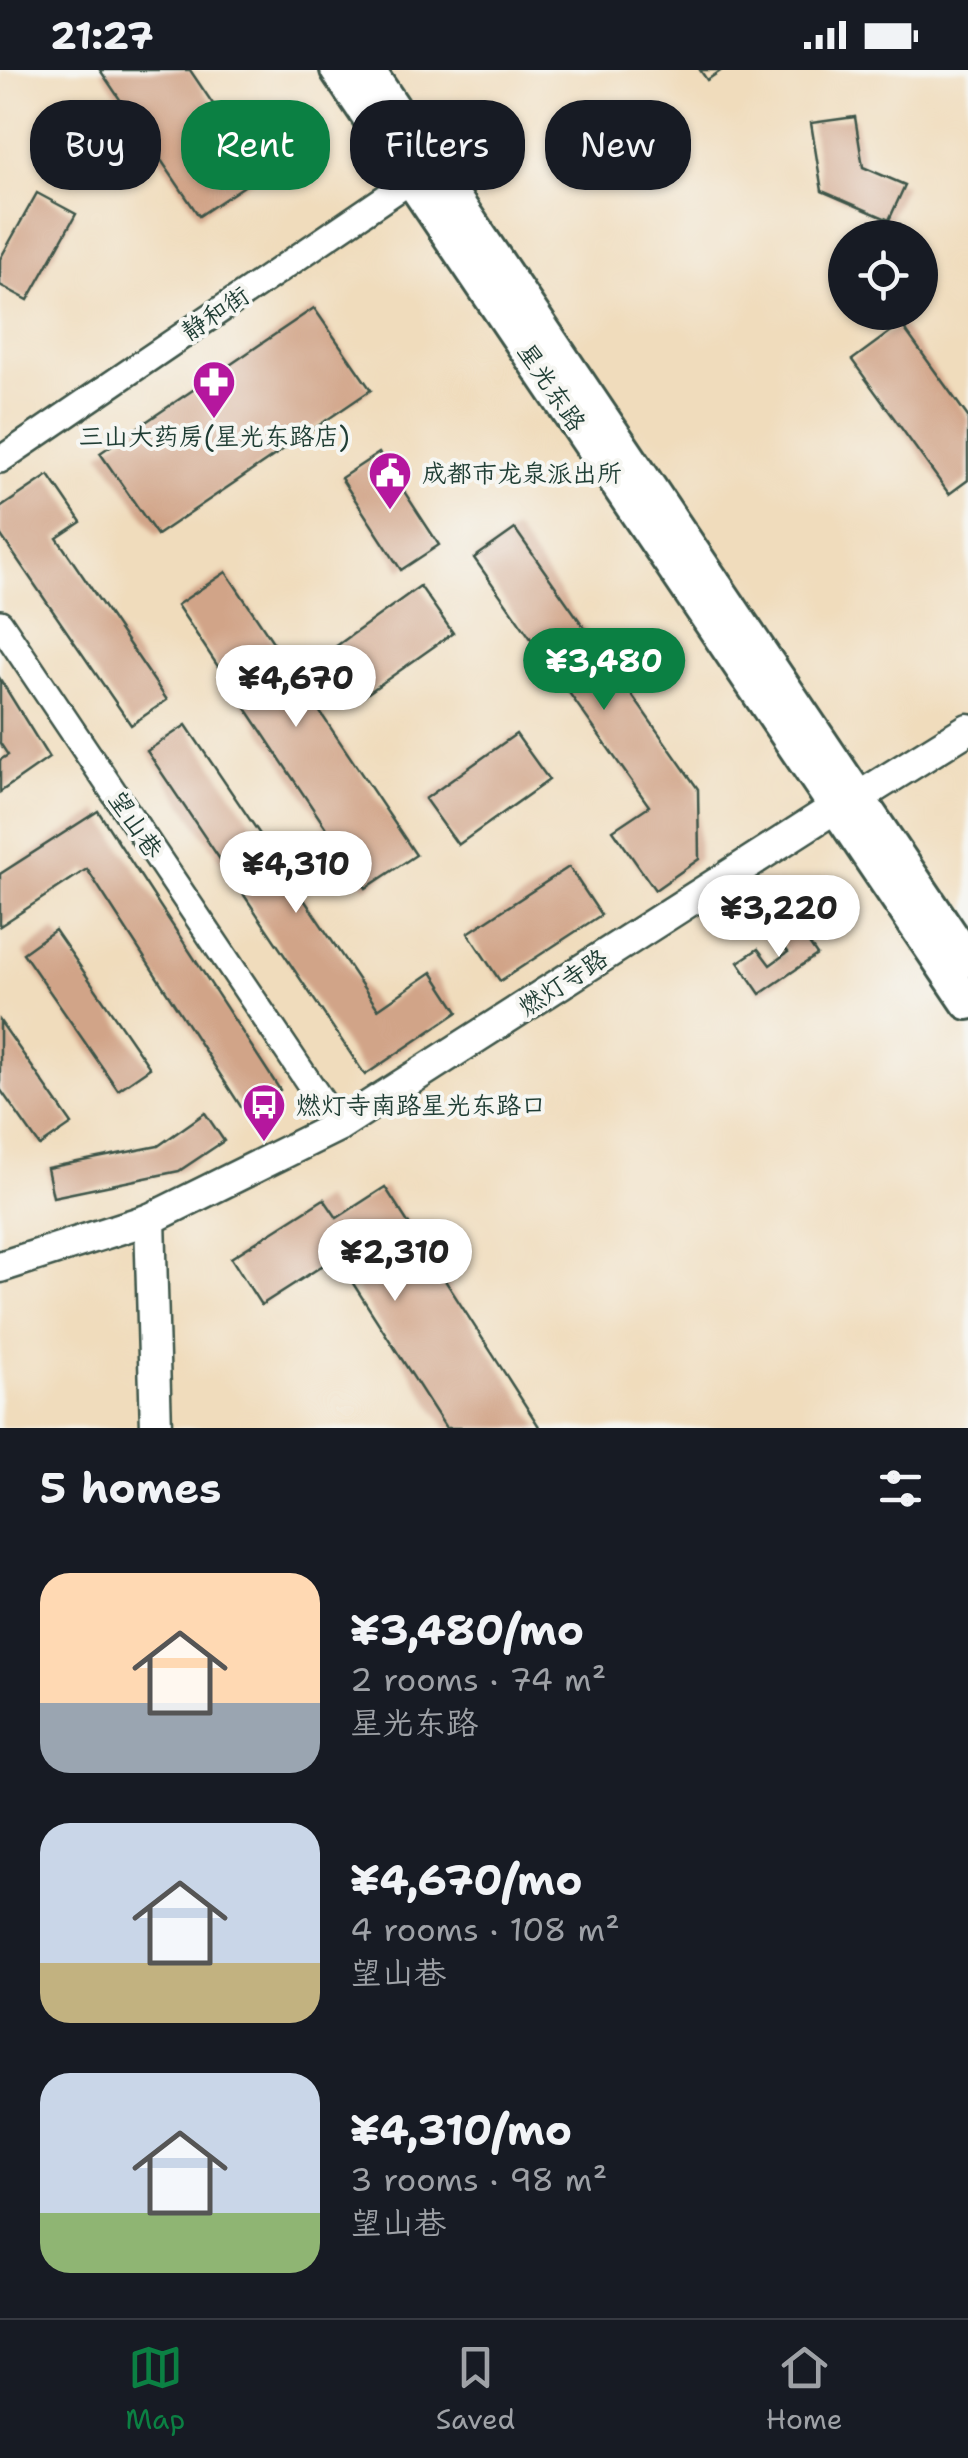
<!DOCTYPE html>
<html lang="en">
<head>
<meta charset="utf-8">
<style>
  body { margin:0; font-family:"Shantell Sans","LXGW WenKai TC",sans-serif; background:#20242c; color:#f1f3f6; height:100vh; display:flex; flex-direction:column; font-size:38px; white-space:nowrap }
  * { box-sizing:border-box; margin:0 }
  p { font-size:32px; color:#9ea1a6 }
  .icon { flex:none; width:55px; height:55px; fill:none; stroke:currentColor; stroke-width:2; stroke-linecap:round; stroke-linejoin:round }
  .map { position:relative; height:1358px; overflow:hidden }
  .sheet { display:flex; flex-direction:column; background:#171b24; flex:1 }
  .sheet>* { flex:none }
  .banner { position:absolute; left:30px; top:30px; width:910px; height:90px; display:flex; gap:20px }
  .tools { position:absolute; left:828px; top:150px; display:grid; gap:20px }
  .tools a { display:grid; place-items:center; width:110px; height:110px; border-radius:50%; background:#171b24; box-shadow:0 2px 8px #0004; font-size:50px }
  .price { position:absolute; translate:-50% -85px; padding:0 22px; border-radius:35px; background:#fff; color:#222; font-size:32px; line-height:65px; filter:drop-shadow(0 2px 5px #0008) }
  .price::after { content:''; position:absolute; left:50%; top:60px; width:30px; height:22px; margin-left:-15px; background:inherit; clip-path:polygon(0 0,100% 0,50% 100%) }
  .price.selected { background:#0b8043; color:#fff }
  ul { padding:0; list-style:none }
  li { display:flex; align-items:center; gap:30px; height:250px; padding:0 40px }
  li span { display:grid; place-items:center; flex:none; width:280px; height:200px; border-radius:30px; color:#555 }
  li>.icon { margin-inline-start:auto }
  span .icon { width:120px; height:120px; fill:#fffc; stroke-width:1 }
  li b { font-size:42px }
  h2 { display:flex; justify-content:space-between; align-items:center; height:120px; padding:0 40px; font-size:42px }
  .tag { padding:0 35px; border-radius:40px; background:#171b24; box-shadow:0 2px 8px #0004; font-size:35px; line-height:90px }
  .tag.selected { background:#0b8043; color:#fff }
  .status { display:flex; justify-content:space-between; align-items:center; height:70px; padding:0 50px; background:#171b24; direction:ltr }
  .status svg { height:28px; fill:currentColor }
  .dock { display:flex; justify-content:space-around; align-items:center; height:140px; border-top:2px solid #363941; background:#171b24; font-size:28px; color:#9ea1a6 }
  .dock a { display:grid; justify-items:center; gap:5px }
  .dock .selected { color:#0b8043 }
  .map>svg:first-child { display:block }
  .building { fill:#d1a488 }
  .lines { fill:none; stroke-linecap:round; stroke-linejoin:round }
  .minor-casing { stroke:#3e5548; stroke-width:30 }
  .tertiary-casing { stroke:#3e5548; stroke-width:35 }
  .secondary-casing { stroke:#3e5548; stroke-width:38 }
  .minor { stroke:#fff; stroke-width:25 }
  .tertiary { stroke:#fff; stroke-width:30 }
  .secondary { stroke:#fff; stroke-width:32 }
  .labels { text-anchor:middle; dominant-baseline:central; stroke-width:8; stroke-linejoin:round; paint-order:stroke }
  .street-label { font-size:25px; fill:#1f3d34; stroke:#f6f6f2 }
  .poi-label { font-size:25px; fill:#1f3d34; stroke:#f6f6f2; text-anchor:start }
</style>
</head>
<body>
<div class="status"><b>21:27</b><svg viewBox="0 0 49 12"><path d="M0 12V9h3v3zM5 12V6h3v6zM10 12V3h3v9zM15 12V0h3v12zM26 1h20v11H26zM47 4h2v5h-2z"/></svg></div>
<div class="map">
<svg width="968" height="1358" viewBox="0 0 968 1358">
  <rect width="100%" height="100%" fill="#f6f6f2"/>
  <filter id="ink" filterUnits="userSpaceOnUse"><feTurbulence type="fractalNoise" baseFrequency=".01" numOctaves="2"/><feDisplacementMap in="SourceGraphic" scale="20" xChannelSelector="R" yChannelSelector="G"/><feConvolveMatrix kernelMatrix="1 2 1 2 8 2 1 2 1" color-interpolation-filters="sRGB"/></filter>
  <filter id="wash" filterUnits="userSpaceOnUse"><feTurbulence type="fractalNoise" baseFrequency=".0048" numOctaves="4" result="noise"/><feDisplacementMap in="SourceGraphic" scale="40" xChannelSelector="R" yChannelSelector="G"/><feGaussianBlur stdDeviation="2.25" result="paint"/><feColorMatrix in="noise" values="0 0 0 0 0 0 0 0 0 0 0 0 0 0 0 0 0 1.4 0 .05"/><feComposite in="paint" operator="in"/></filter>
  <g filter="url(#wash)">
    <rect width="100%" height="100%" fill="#f0dcbc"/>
    <g id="blocks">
      <!-- building -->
      <g class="building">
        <polygon points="100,0 190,0 261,105 199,146"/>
        <polygon points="700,0 722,0 707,10"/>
        <polygon points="855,47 863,97 905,115 889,150 822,121 811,53"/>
        <polygon points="37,123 76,144 28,230 0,215 0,189"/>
        <polygon points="314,238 371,320 157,465 100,383"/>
        <polygon points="901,254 968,347 968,410 949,424 852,290"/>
        <polygon points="379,383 439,475 401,500 341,408"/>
        <polygon points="49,405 81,452 57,468 167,630 131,655 0,464 0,438"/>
        <polygon points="515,459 698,719 699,789 655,820 613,760 649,736 474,488"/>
        <polygon points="226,502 416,785 366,818 177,535"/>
        <polygon points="420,516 453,563 361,628 328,582"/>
        <polygon points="0,609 49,688 0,722 0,690 8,685 0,673"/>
        <polygon points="186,655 378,939 432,902 458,942 365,1005 147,681"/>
        <polygon points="516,664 549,710 458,775 425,729"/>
        <polygon points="98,741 280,1020 245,1043 87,799 0,856 0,804"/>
        <polygon points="569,797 601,845 500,911 468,863"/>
        <polygon points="794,852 817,885 760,924 738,892 758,879 770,895 788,882 775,865"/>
        <polygon points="55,860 150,998 118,1020 23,883"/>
        <polygon points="0,951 72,1054 40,1076 0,1019"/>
        <polygon points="205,1043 224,1071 179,1101 53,1127 47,1098 158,1076"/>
        <polygon points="385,1117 540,1358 446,1358 336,1187 261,1235 231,1188 324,1129 337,1148"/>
      </g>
    </g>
  </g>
  <g filter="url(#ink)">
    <use href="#blocks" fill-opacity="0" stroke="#3e5548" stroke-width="2.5"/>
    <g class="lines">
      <!-- minor casing -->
      <g class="minor-casing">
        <g id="minor">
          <polyline points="0,390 426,100"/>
          <polyline points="0,553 338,1056"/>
        </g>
      </g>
      <!-- tertiary casing -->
      <g class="tertiary-casing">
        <g id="tertiary">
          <polyline points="150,1149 156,1358"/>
          <polyline points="0,1197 150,1149 338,1056 836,737 859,727 968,659"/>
        </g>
      </g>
      <!-- secondary casing -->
      <g class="secondary-casing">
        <g id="secondary">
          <polyline points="337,0 968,933"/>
          <polyline points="368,0 968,890"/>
        </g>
      </g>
      <!-- minor -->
      <use href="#minor" class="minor"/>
      <!-- tertiary -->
      <use href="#tertiary" class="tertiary"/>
      <!-- secondary -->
      <use href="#secondary" class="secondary"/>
    </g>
  </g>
  <!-- icons -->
  <defs>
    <g id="pharmacy-pin" transform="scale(2.25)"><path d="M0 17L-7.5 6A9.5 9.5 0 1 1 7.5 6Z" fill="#b5179e" stroke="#f6f6f2"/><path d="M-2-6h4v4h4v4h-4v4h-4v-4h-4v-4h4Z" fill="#fff"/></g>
    <g id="civic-pin" transform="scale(2.25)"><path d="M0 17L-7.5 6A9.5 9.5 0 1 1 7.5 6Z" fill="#b5179e" stroke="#f6f6f2"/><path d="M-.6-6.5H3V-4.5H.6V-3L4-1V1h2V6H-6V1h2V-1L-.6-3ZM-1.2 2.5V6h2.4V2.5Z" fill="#fff"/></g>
    <g id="bus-pin" transform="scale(2.25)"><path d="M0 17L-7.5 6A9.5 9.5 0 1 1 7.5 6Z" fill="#b5179e" stroke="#f6f6f2"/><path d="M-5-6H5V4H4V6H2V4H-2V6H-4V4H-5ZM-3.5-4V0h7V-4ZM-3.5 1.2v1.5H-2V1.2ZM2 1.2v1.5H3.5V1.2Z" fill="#fff"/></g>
  </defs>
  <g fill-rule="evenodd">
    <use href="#pharmacy-pin" x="214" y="312"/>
    <use href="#civic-pin" x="390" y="403"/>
    <use href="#bus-pin" x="264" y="1035"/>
  </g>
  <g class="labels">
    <!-- street labels -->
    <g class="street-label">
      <text transform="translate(215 243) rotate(-34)">静和街</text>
      <text transform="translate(552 317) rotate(56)">星光东路</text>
      <text transform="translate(136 754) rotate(56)">望山巷</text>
      <text transform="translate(563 912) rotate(-33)">燃灯寺路</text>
    </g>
    <!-- poi labels -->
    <g class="poi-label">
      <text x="214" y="366" text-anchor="middle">三山大药房(星光东路店)</text>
      <text x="422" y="403">成都市龙泉派出所</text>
      <text x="296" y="1035">燃灯寺南路星光东路口</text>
    </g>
  </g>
</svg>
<div class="tools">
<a><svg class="icon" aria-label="locate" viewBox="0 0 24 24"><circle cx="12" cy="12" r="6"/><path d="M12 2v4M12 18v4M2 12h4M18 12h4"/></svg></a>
</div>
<b class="price selected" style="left:604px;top:643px">¥3,480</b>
<b class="price" style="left:296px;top:660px">¥4,670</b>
<b class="price" style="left:296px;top:846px">¥4,310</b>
<b class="price" style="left:779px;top:890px">¥3,220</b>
<b class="price" style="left:395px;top:1234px">¥2,310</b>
<div class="banner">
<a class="tag">Buy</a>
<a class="tag selected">Rent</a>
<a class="tag">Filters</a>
<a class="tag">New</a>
</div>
</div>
<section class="sheet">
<h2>5 homes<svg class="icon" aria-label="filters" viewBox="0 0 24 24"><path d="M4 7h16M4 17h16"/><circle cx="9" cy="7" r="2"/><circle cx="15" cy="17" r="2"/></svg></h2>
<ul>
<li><span style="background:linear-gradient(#ffd9b3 65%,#9aa5b1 0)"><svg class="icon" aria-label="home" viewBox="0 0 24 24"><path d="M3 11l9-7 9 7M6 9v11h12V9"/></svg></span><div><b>¥3,480/mo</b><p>2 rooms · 74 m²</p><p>星光东路</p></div></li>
<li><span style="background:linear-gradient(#c9d6e8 70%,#c2b280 0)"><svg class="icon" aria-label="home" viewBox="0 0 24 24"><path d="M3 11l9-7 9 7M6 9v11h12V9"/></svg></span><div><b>¥4,670/mo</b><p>4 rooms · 108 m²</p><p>望山巷</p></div></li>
<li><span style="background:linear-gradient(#c9d6e8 70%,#8fb573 0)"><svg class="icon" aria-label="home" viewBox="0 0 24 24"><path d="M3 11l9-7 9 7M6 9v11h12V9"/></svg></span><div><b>¥4,310/mo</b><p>3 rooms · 98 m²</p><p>望山巷</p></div></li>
</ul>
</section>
<nav class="dock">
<a class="selected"><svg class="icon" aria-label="map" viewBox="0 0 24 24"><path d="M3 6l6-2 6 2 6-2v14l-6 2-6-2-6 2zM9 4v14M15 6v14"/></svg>Map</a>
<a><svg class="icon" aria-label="saved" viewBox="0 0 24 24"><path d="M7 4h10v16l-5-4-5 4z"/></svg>Saved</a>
<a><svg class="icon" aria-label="home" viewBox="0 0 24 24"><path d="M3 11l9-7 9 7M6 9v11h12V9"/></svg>Home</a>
</nav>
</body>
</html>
